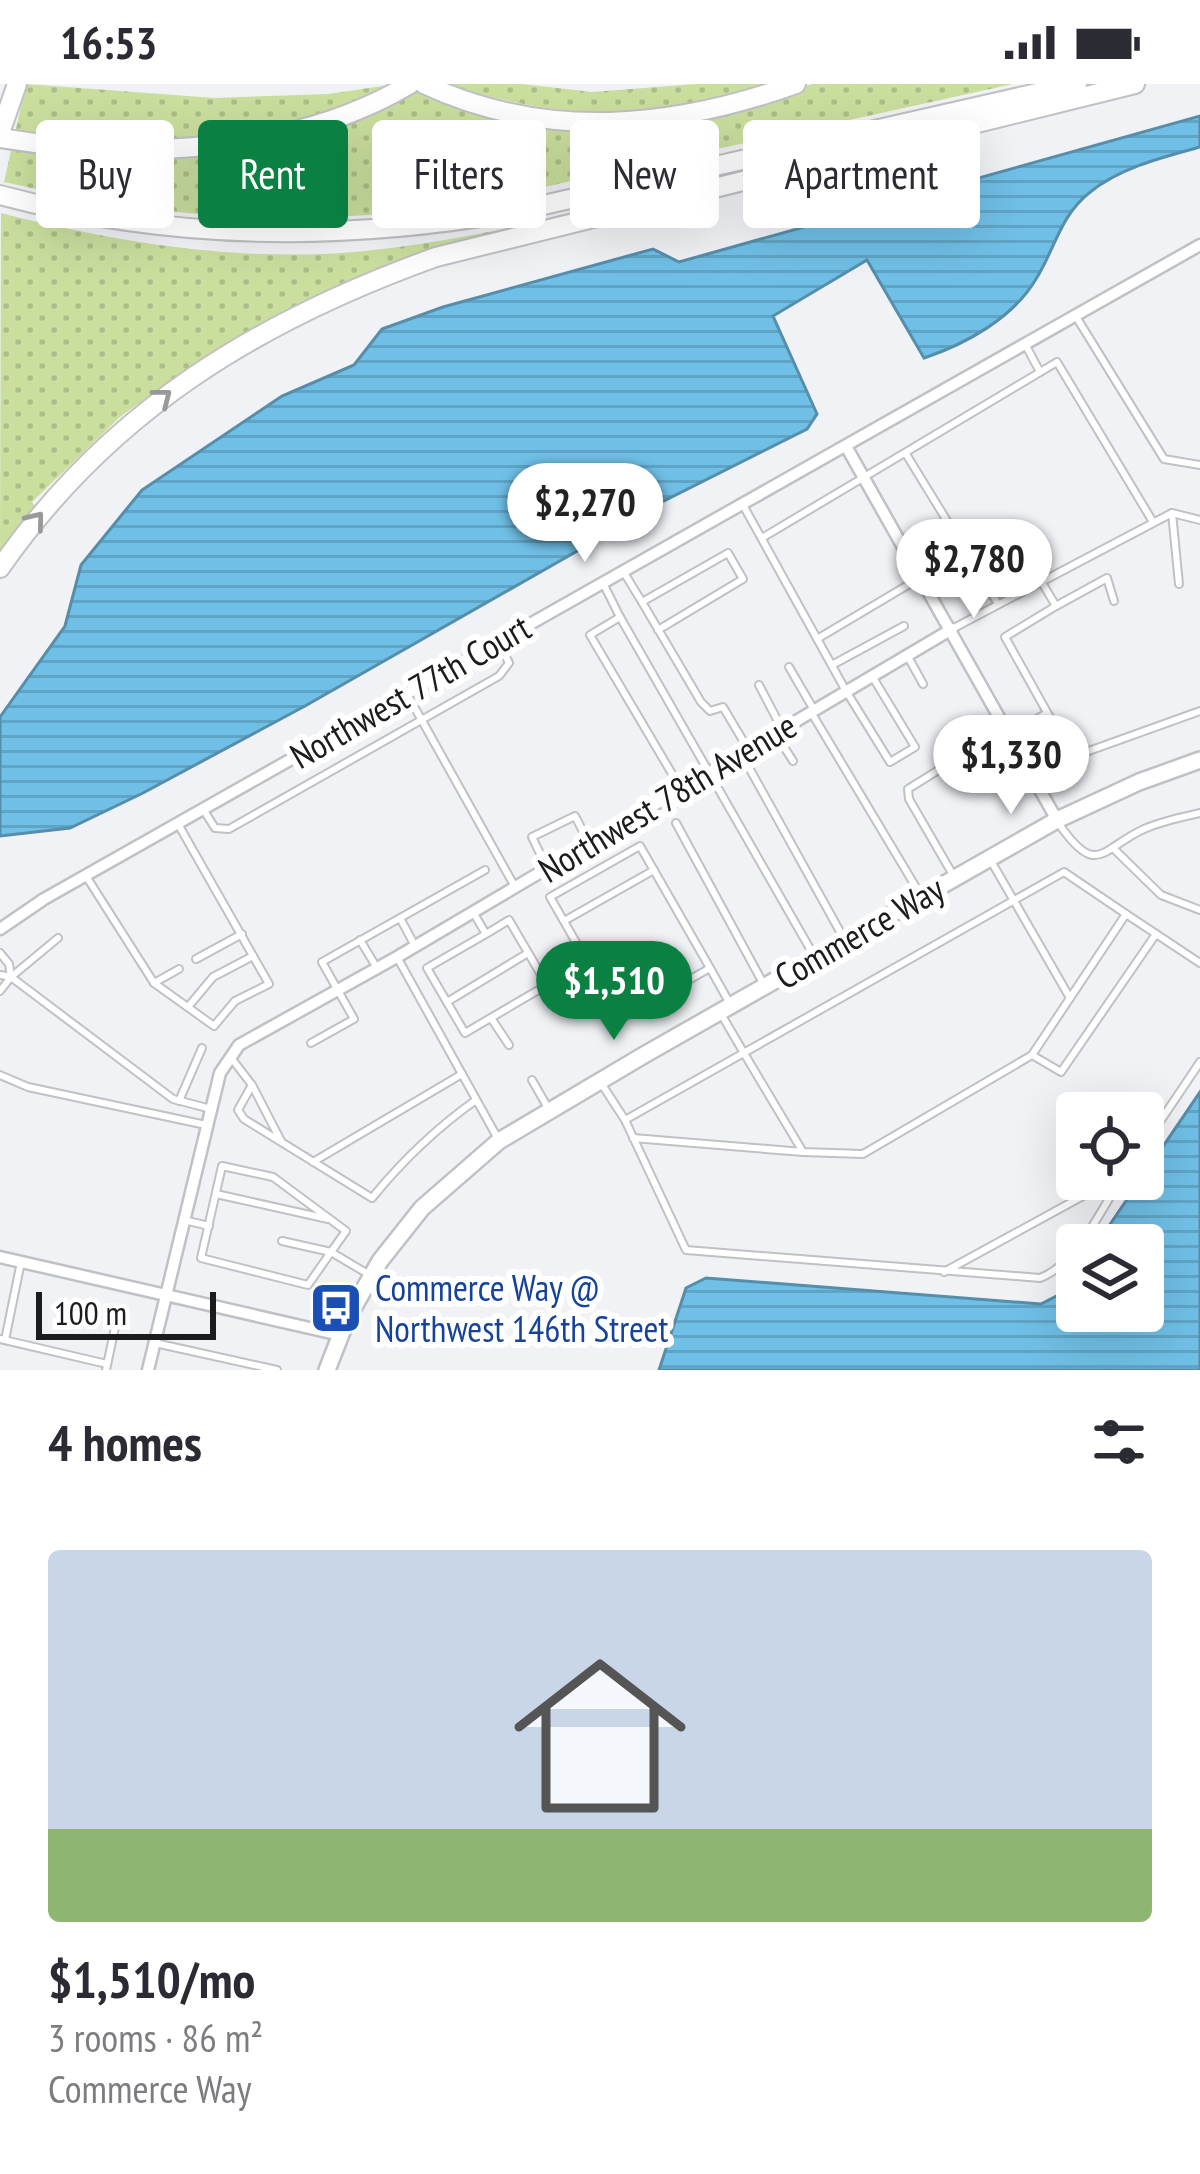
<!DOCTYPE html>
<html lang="en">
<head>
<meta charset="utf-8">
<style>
  body { margin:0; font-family:"PT Sans Narrow",sans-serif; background:#f7f7f7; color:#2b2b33; height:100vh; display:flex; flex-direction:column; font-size:45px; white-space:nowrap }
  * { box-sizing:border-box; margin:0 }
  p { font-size:39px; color:#7c7c81 }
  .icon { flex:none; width:66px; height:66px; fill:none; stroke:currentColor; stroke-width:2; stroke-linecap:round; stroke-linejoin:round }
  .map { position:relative; height:1286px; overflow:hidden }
  .side { display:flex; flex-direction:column; background:#fff; flex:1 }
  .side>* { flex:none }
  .top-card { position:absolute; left:36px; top:36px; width:1128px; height:108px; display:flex; gap:24px }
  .controls { position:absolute; left:1056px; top:1008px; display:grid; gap:24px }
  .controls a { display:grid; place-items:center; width:108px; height:108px; border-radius:12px; background:#fff; box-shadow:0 12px 48px #0002; font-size:60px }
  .scale { position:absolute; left:36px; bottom:30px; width:180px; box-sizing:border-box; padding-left:12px; border:6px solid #1b1c1d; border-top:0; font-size:33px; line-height:42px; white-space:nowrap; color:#1b1c1d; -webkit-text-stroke:9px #fff; paint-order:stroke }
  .price { position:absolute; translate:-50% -102px; padding:0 27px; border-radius:42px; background:#fff; color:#222; font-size:39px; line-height:78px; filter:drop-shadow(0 3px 6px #0008) }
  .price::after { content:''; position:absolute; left:50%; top:72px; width:36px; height:27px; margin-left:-18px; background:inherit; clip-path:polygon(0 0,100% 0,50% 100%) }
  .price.on { background:#0b8043; color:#fff }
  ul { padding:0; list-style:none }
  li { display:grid; align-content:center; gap:24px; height:636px; padding:0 48px }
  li+li { border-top:3px solid #e1e1e2 }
  li span { display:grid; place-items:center; height:372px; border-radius:12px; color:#555 }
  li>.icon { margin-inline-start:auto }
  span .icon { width:216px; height:216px; fill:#fffc; stroke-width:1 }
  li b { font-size:51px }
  h2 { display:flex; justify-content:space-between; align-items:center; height:144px; padding:0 48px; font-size:51px }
  .tag { padding:0 42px; border-radius:12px; background:#fff; box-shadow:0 12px 48px #0002; font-size:42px; line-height:108px }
  .tag.on { background:#0b8043; color:#fff }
  .status { display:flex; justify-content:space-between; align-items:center; height:84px; padding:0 60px; background:#fff; direction:ltr }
  .status svg { height:33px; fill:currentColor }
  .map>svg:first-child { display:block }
  .grass { fill:url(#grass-dots) }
  .water { fill:url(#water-rules); stroke:#568eaa; stroke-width:3 }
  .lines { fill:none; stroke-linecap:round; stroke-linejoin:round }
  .lane-casing { stroke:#bfc1c5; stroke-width:10 }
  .street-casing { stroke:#bfc1c5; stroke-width:15 }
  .secondary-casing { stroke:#bfc1c5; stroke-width:20 }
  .highway-casing { stroke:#bfc1c5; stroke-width:22 }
  .lane { stroke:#fff; stroke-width:6 }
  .street { stroke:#fff; stroke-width:10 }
  .secondary { stroke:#fff; stroke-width:15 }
  .highway { stroke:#fff; stroke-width:18 }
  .oneway { stroke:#989999 }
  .labels { text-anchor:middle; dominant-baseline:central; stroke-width:12; stroke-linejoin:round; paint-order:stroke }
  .street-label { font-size:36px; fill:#1b1c1d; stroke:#fff }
  .transit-label { font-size:36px; fill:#164399; stroke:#fff; text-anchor:start }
</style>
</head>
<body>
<div class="status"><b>16:53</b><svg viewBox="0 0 49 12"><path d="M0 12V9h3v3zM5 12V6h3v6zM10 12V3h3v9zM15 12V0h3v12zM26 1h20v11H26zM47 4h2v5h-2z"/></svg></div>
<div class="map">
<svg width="1200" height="1286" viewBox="0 0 1200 1286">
  <defs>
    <pattern id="grass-dots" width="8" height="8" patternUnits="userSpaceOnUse" patternTransform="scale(3)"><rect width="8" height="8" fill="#cadf9e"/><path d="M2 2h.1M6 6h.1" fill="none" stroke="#adbf88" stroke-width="1.8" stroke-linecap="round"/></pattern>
    <pattern id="water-rules" width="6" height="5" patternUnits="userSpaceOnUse" patternTransform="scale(3)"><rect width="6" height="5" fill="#70bfe6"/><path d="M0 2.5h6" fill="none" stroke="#60a4c5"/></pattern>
  </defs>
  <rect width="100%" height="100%" fill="#f0f2f6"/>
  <!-- grass -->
  <g class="grass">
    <path d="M26,0L215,14L328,10L396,0L454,19L616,45L707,34L812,0H1013L463,121C294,144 170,136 4,98Z"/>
    <path d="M444,0H522L592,8L696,0H770C650,38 564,37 444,0Z"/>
    <path d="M588,127L450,167L233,259L180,290L120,333L32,418L35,422L0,468L1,129C115,158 235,178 354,168C433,161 511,144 588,127Z"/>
  </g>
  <!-- water -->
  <g class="water">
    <path d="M1200,32V63C1163,73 1119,84 1089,109C1060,132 1055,165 1036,195C1013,234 966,260 924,274L867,176L773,232L817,330L807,345L628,435L579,466L305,622L143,709L70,744L0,752V633L65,542L81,481L142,406L282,312L354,281L382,245L443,223L653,165L679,178Z"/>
    <polygon points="1200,1008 1200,1286 659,1286 686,1204 706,1194 1041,1220 1064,1208 1077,1190 1077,1227 1143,1227 1143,1161 1096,1161"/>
  </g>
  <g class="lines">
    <!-- lane casing -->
    <g class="lane-casing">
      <g id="lane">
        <polyline points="1075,231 1164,375 1200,381"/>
        <polyline points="1025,260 1040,288"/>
        <polyline points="906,370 998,520"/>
        <polyline points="743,421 846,607 890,678 915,663 872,592"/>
        <polyline points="1172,429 1200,436"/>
        <polyline points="762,454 1057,278 1153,438"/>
        <polyline points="623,487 642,518"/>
        <polyline points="1041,497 1056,522 1005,553 1072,673 1200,627"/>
        <polyline points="603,499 620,533"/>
        <polyline points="1056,522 1107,494 1114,517"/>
        <polyline points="952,545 1172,429 1179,500"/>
        <polyline points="658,546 743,495 728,469 642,518 701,618 710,627 723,623 748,665"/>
        <polyline points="817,555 918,495"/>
        <polyline points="907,571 923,600"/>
        <polyline points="832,581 904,542"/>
        <polyline points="789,583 814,626"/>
        <polyline points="759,601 782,645"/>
        <polyline points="406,608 515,803"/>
        <polyline points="811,628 920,810"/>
        <polyline points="775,649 793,677"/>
        <polyline points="1010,650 1047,629"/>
        <polyline points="742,671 843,853"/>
        <polyline points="681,705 590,551 620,533 813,870"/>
        <polyline points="203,725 215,744 229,745 499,592 509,579 499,559"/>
        <polyline points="676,739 763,899"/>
        <path d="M1059,740C1097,795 1102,764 1144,745C1162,737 1182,733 1200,729"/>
        <polyline points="1115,766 1161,811 1200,826"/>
        <polyline points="991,777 1070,914"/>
        <polyline points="547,784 532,753 575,732 589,759"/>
        <polyline points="953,791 909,715 908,705 1006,644"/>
        <polyline points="86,792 154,899 214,942 235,917 269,900 178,740"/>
        <polyline points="473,828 486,850 427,884 465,949 547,901 509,836 486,850"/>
        <polyline points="1126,830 1200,879"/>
        <polyline points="564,837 654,786"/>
        <polyline points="360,856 377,884"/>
        <polyline points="415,862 400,834 485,786"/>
        <polyline points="0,869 9,880 11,893"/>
        <polyline points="397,873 497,1053"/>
        <polyline points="196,875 242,850"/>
        <polyline points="710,884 640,762 550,813 620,935 710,884 729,918"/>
        <polyline points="0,891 11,893 58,854"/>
        <polyline points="154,899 179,885"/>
        <polyline points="0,907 11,893 173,1015 211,1025"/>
        <polyline points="447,918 528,869"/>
        <polyline points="188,923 213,893 253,872"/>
        <path d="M720,928C747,975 775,1021 803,1068L863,1070L1032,971L1126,830L1064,788L625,1036L686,1166L1040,1194C1077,1180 1100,1127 1121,1095"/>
        <polyline points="491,934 509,961"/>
        <polyline points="311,959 354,935 322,878 400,834"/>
        <polyline points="1032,971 1061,988 1156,850"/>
        <polyline points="232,975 252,1001"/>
        <polyline points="0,991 28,1003 206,1041"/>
        <polyline points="532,996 548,1024"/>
        <polyline points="601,999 625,1036"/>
        <polyline points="179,1017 202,964"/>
        <polyline points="633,1054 803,1068"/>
        <path d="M281,1057L252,1001L238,1026L244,1035L372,1114C403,1076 435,1045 476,1016"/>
        <polyline points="1143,1063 1200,978"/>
        <polyline points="313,1078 462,990"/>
        <polyline points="216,1110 328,1135"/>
        <polyline points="184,1136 209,1142"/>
        <polyline points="282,1157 331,1168 346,1147 273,1093 222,1082 201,1174 308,1201 331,1168 368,1190"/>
        <polyline points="944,1188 1114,1095"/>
        <polyline points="0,1255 107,1280"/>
        <polyline points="5,1256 21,1178"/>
        <polyline points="155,1259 277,1286"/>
        <polyline points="106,1286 118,1229"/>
      </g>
    </g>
    <!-- street casing -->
    <g class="street-casing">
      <g id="street">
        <polyline points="847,364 1057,736"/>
        <polyline points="0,845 44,815 1200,161"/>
        <polyline points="0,1173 340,1251"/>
        <polyline points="148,1286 220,989 239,961 397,873 952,545"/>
      </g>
    </g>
    <!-- secondary casing -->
    <g class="secondary-casing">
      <polyline id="secondary" points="327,1286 347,1235 380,1177 422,1124 499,1057 644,971 1057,736 1139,698 1200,676"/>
    </g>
    <!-- highway casing -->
    <g class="highway-casing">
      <g id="highway">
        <path d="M424,0C546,57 673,44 796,0"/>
        <polyline points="0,49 17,0"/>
        <path d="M0,54C132,76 293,70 410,0"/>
        <path d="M0,111C171,157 344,158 517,127L1077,0"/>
        <path d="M0,484C110,326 258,237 436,173L1135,0"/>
      </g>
    </g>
    <!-- lane -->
    <use href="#lane" class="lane"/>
    <!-- street -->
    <use href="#street" class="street"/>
    <!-- secondary -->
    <use href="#secondary" class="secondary"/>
    <!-- highway -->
    <use href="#highway" class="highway"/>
  </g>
  <!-- one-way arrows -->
  <defs><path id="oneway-chevron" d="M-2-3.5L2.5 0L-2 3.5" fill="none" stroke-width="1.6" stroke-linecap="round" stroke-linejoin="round" transform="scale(3)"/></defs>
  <g class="oneway">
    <use href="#oneway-chevron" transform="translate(163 313) rotate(-38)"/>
    <use href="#oneway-chevron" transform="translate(36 436) rotate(-51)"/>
  </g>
  <!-- icons -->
  <defs>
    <g id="bus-square" transform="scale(2.7)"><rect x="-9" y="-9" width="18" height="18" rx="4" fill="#1a4fb4" stroke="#fff"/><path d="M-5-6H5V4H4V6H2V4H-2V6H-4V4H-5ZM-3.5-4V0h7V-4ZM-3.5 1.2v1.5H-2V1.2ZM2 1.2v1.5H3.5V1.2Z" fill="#fff"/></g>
  </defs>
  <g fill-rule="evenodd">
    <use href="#bus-square" x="336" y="1224"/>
  </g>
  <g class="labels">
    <!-- street labels -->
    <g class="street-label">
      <text transform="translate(410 607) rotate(-30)">Northwest 77th Court</text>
      <text transform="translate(667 713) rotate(-31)">Northwest 78th Avenue</text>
      <text transform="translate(859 848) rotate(-30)">Commerce Way</text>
    </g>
    <!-- transit labels -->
    <g class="transit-label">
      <text x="375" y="1203">Commerce Way @<tspan x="375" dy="41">Northwest 146th Street</tspan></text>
    </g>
  </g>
</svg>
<div class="controls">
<a><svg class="icon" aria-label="locate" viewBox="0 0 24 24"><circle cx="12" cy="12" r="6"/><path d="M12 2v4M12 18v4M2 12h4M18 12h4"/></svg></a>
<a><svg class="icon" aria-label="layers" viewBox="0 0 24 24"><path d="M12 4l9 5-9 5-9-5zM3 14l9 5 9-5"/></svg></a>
</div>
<div class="scale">100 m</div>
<b class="price" style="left:585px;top:481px">$2,270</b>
<b class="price" style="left:974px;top:537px">$2,780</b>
<b class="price" style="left:1011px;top:733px">$1,330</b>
<b class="price on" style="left:614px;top:959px">$1,510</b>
<div class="top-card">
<a class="tag">Buy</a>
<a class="tag on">Rent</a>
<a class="tag">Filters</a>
<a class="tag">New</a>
<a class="tag">Apartment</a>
</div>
</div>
<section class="side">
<h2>4 homes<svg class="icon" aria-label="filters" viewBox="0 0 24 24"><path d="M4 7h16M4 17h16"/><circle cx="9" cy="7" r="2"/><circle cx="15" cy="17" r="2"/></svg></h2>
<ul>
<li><span style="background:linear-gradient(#c9d6e8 75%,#8fb573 0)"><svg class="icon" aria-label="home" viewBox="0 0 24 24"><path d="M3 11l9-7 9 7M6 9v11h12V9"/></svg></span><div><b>$1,510/mo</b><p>3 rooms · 86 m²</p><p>Commerce Way</p></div></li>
</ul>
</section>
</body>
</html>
